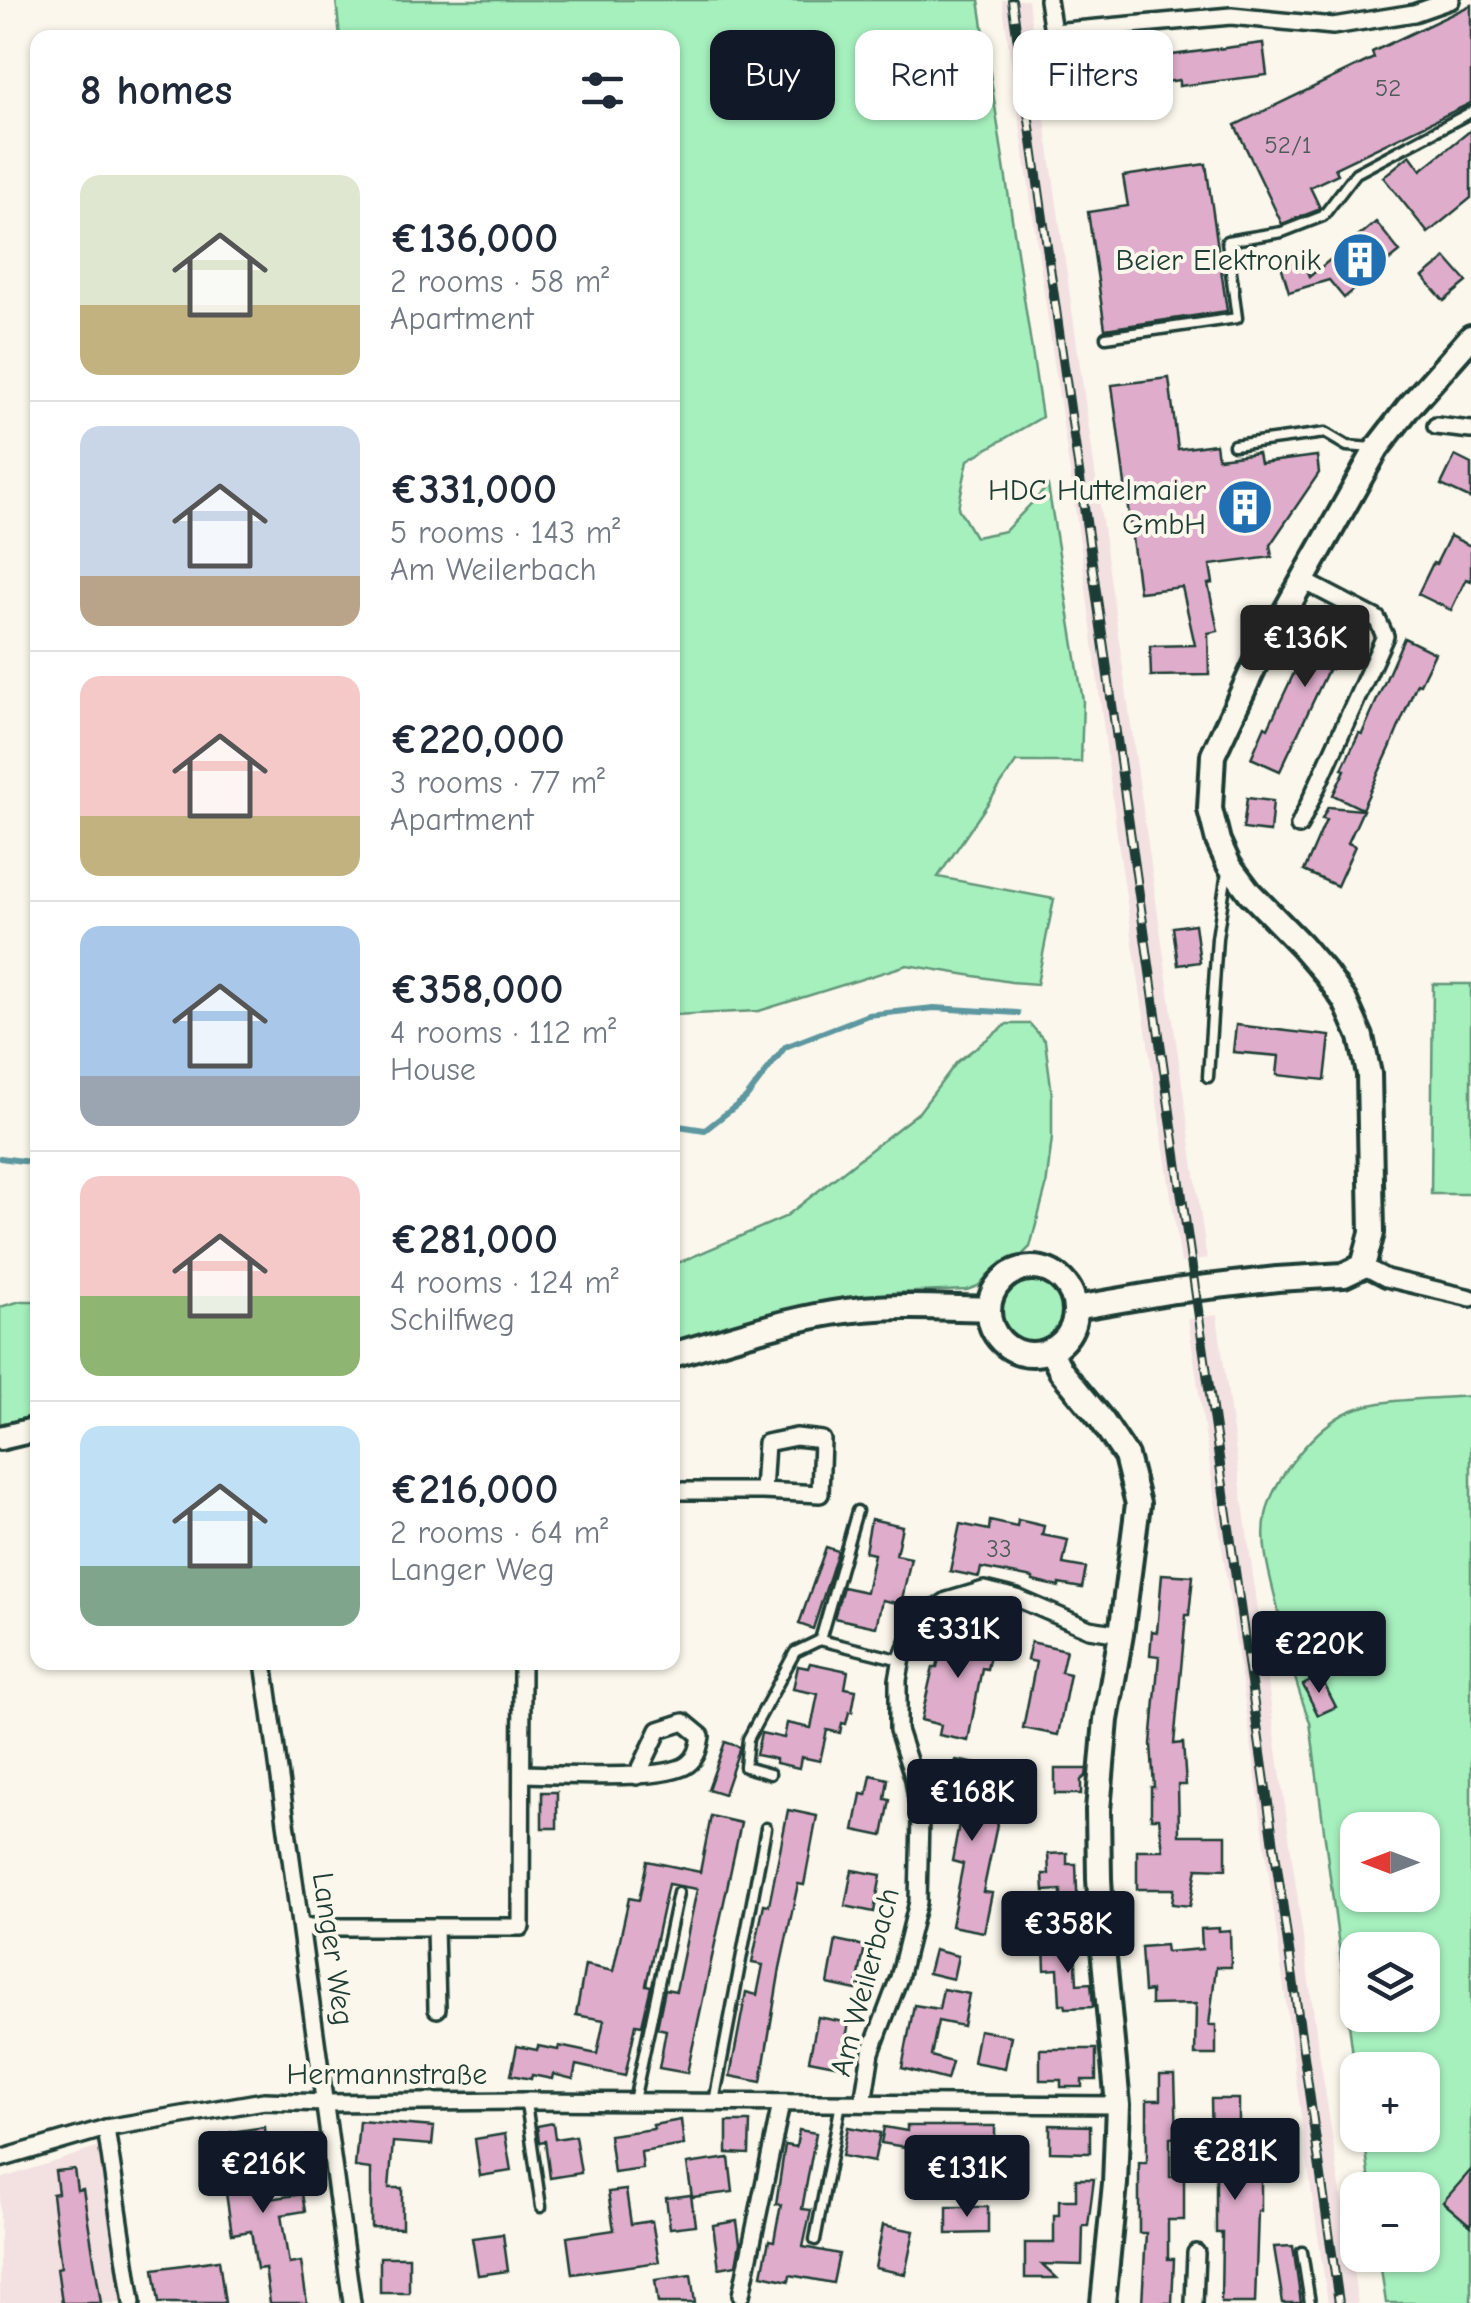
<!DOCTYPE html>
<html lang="en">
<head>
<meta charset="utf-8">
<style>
  body { margin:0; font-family:"Comic Neue",sans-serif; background:#f6f6f7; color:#1f2937; height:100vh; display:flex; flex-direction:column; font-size:38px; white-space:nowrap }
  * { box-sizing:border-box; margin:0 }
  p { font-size:32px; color:#747a83 }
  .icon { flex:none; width:55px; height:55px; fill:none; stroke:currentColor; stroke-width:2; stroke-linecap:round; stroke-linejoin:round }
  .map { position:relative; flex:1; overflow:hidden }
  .sheet { position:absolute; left:30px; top:30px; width:650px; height:1640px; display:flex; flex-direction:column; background:#fff; border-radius:20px; box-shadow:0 2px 8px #0004 }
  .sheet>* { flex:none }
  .top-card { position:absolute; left:710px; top:30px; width:610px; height:90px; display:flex; gap:20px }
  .needle { width:65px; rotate:270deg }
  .buttons { position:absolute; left:1340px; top:1812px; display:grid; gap:20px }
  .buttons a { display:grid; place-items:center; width:100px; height:100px; border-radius:20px; background:#fff; box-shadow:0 2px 8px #0004; font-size:50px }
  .price { position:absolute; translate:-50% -85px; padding:0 22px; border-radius:10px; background:#111827; color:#fff; font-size:32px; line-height:65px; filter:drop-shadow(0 2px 5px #0008) }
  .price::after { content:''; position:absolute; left:50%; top:60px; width:30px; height:22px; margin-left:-15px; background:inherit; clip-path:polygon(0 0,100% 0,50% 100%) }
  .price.current { background:#222; color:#fff }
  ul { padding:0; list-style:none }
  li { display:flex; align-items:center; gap:30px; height:250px; padding:0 50px }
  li+li { border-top:2px solid #e0e1e3 }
  li span { display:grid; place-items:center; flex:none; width:280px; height:200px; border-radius:20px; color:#555 }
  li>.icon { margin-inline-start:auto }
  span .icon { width:120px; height:120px; fill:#fffc; stroke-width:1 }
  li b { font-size:42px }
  h2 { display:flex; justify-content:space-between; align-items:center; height:120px; padding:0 50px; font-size:42px }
  .chip { padding:0 35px; border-radius:20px; background:#fff; box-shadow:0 2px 8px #0004; font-size:35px; line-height:90px }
  .chip.current { background:#111827; color:#fff }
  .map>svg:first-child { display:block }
  .built { fill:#f3e1e2 }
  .green { fill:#a6f0be; stroke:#629679; stroke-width:2.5; fill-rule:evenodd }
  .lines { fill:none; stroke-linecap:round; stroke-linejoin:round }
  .stream { stroke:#5d979f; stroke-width:6 }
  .building { fill:#dfadcb; stroke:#1f3d34; stroke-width:2.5 }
  .lane-casing { stroke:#1f3d34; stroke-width:15 }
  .street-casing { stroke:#1f3d34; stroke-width:22 }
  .secondary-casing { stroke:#1f3d34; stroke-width:30 }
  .lane { stroke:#fbf7ec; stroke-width:8 }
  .street { stroke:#fbf7ec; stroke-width:15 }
  .secondary { stroke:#fbf7ec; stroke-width:22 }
  .rail-casing { stroke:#1f3d34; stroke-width:10 }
  .rail { stroke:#fbf7ec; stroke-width:6; stroke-dasharray:19; stroke-linecap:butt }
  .labels { text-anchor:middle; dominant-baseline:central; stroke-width:8; stroke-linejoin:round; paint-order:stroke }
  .number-label { font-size:25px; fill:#4f595a }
  .poi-label { font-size:30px; fill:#1f3d34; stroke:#fbf7ec; text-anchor:end }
  .street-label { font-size:30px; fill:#1f3d34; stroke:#fbf7ec }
</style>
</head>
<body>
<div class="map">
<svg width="1471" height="2303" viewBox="0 0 1471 2303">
  <rect width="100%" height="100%" fill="#fbf7ec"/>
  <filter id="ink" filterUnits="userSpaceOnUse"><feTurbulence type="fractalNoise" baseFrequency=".01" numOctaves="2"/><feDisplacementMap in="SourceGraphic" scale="20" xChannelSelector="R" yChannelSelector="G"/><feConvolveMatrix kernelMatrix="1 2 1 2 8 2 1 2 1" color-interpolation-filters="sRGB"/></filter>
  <g filter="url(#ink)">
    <!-- built -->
    <g class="built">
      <polygon points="1002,0 1028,0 1207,1259 1181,1263 1119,850 1083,564"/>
      <polygon points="1217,1315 1317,2038 1358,2303 1328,2303 1308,2169 1254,1763 1188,1319"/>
      <polygon points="109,2144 134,2303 0,2303 0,2179"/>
    </g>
    <!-- green -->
    <g class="green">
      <polygon points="336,0 979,0 1042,417 968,460 958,508 975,537 1005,531 1048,486 1083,701 1081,762 1016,762 938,877 1054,899 1037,984 1011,982 907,965 759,1011 673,1015 672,38 340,37"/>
      <polygon points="1433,984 1471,984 1471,1194 1431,1194"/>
      <polygon points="1007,1024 1030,1024 1045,1041 1052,1094 1052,1138 1046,1187 1030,1247 1022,1255 990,1273 978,1286 967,1290 892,1293 816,1303 749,1319 673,1344 673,1265 785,1217 919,1112 957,1062"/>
      <circle cx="1031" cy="1311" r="31"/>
      <polygon points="21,1301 37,1301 37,1415 0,1424 0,1307"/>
      <path d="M1471,1396V2303H1386L1379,2255H1422V2190H1371L1364,2135H1422V2070H1358L1357,2086L1310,1722C1295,1684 1286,1645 1277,1605C1270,1576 1260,1545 1266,1515C1273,1478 1316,1426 1350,1411C1381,1398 1437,1399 1471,1396ZM1358,1830H1422V1895H1358ZM1358,1950H1422V2015H1358Z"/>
    </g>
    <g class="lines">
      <!-- stream -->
      <g class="stream">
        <polyline points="672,1125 705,1130 746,1098 785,1047 868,1015 934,1008 1018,1013"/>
        <polyline points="0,1158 38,1163"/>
      </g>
    </g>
    <!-- building -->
    <g class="building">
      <polygon points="1471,5 1471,103 1335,168 1338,174 1310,187 1320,208 1318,210 1282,224 1235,125 1374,58 1372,52"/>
      <polygon points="1263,43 1267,75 1179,86 1179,80 1081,95 1076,61 1148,49 1149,58"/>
      <polygon points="1471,130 1471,198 1428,233 1383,177 1410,155 1421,170"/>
      <polygon points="1206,164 1227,311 1105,329 1088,212 1128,206 1123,176"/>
      <polygon points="1376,222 1400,252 1344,298 1329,280 1289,292 1281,265 1303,258 1309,277"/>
      <polygon points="1446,258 1467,282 1444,301 1423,277"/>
      <polygon points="1169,378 1178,449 1216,444 1218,458 1258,453 1260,463 1317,456 1319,473 1270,545 1272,557 1210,565 1213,583 1208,584 1218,631 1208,633 1209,675 1151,676 1150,646 1195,645 1182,587 1139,592 1112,385"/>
      <polygon points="1455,456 1471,464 1471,499 1441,485"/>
      <polygon points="1450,536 1471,546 1471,581 1466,579 1451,610 1418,594 1433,563 1436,564"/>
      <polygon points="1332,612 1363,627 1352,653 1341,648 1331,669 1329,668 1280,771 1251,758 1265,726 1268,728 1312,635 1320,638"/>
      <polygon points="1404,638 1435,653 1420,684 1417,683 1390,748 1362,809 1333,795 1345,770 1342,769 1359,733 1362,734"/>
      <polygon points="1247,798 1273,801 1270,832 1243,829"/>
      <polygon points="1328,807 1363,810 1348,843 1355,846 1337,886 1304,871 1326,820 1322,819"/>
      <polygon points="1195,924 1200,962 1178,965 1173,927"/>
      <polygon points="1236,1025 1330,1036 1325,1080 1277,1075 1279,1056 1233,1052"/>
      <polygon points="871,1519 902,1526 896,1555 911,1558 901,1604 882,1600 876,1627 834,1618 843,1587 866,1592 874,1554 865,1552"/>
      <polygon points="1018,1520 1044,1526 1042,1535 1068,1540 1063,1564 1086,1568 1082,1588 1059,1584 1059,1587 1033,1581 1033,1578 981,1568 979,1577 950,1571 960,1524 989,1530 990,1521 1017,1527"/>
      <polygon points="826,1547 838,1551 813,1629 799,1624"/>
      <polygon points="1162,1574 1193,1576 1189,1615 1186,1615 1174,1744 1183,1743 1186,1785 1178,1785 1179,1835 1226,1835 1226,1869 1197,1868 1190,1906 1172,1904 1174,1889 1137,1889 1137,1850 1163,1850 1159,1818 1151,1818 1151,1787 1154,1787 1151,1744 1159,1656 1150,1655 1152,1631 1157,1632"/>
      <polygon points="965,1626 995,1632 987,1669 982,1668 968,1741 939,1735 941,1725 921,1720 933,1667 937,1667 945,1631 963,1635"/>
      <polygon points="1031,1642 1066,1650 1061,1672 1070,1674 1058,1735 1023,1728 1036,1662 1027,1660"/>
      <polygon points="810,1663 848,1671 845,1688 856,1690 852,1712 849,1712 846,1724 842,1723 840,1733 827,1730 820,1761 801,1757 799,1768 776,1763 776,1759 756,1755 761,1733 784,1738 787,1723 811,1728 818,1694 793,1689 798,1666 808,1668"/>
      <polygon points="1320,1676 1336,1707 1318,1715 1303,1685"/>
      <polygon points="725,1742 740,1747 724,1794 708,1789"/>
      <polygon points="956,1760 992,1767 982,1817 998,1820 983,1892 992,1893 984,1932 951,1926 963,1864 952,1861 961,1813 946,1810"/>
      <polygon points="1055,1769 1087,1769 1086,1776 1081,1780 1081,1794 1055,1794"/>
      <polygon points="871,1775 888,1779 885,1799 890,1800 883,1836 854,1830 861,1794 867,1795"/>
      <rect x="542" y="1792" width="15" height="36"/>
      <polygon points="788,1810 817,1816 804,1885 798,1884 780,1968 761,2082 730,2076 746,1992 757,1995 763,1965 752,1963 764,1904 769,1905"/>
      <polygon points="711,1816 741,1823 687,2073 659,2068 666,2030 657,2028 665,1989 676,1991 697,1889 668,1884 646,1985 651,1986 642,2025 636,2024 625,2076 576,2065 573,2079 553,2074 552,2079 532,2075 531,2079 511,2075 517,2046 537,2050 538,2046 558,2050 559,2046 597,2054 604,2020 576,2015 585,1965 613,1971 629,1898 639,1900 647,1861 700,1872"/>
      <polygon points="1067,1853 1067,1864 1076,1864 1078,1916 1061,1916 1061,1890 1044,1891 1043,1874 1049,1874 1048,1854"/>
      <polygon points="852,1870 881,1875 874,1912 845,1906"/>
      <polygon points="1219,1928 1219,1931 1230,1930 1231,1967 1216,1967 1209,2025 1216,2025 1216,2055 1195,2055 1196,2004 1151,2005 1151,1991 1144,1992 1141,1947 1165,1945 1166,1952 1202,1949 1201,1929"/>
      <polygon points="836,1940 865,1946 856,1990 828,1984"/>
      <polygon points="1075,1943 1077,1984 1091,1983 1093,2007 1066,2008 1065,2004 1060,2004 1058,1969 1045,1970 1044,1945"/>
      <polygon points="934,1950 958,1956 953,1979 928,1973"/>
      <polygon points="943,1989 969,1994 963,2026 938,2021 931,2056 952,2062 947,2080 902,2068 914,2005 939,2009"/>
      <polygon points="818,2017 849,2023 840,2066 809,2060"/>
      <polygon points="979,2030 1011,2036 1005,2068 973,2062"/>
      <polygon points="1040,2049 1096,2049 1096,2080 1082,2080 1082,2087 1061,2087 1061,2080 1040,2080"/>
      <polygon points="1160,2075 1175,2075 1177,2137 1170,2138 1170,2177 1184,2177 1184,2220 1168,2220 1168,2259 1174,2259 1172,2303 1142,2303 1146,2233 1139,2233 1139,2163 1147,2163 1147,2100 1160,2100"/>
      <polygon points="1211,2099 1239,2099 1239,2127 1253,2127 1253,2145 1248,2145 1248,2177 1261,2177 1261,2211 1258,2211 1255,2303 1221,2303 1222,2233 1216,2233 1216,2145 1212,2145"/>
      <polygon points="681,2120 684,2145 641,2152 643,2169 614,2173 609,2135 654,2129 653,2125"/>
      <polygon points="359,2121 434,2127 432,2145 393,2142 389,2188 402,2188 402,2228 371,2227 371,2169 355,2167"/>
      <polygon points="727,2122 750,2122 749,2154 727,2153"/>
      <polygon points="553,2123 555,2139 575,2136 581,2173 550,2178 545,2141 539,2142 537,2126"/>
      <polygon points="1050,2125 1090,2126 1090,2153 1050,2152"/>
      <polygon points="907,2126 995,2126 995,2150 905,2147 881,2143 884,2127 907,2131"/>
      <polygon points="265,2127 268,2169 258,2171 263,2200 302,2194 305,2211 281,2215 289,2264 301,2262 307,2303 270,2303 265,2268 257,2269 251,2231 232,2234 226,2193 231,2192 226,2154 234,2153 231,2132"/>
      <polygon points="848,2127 880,2133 874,2162 842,2156"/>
      <polygon points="799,2130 816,2133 802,2209 811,2210 803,2247 839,2254 833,2283 790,2275 789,2281 762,2275 769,2240 774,2241 777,2224 781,2205 776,2204 785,2145 796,2147"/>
      <polygon points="505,2134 511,2171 480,2176 475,2139"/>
      <polygon points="984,2153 1003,2153 1002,2183 983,2183"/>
      <polygon points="729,2158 733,2192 692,2197 687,2164"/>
      <polygon points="74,2169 77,2190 83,2189 101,2303 62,2303 57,2268 61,2267 52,2194 58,2193 55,2171"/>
      <polygon points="1471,2170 1471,2226 1443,2202"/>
      <polygon points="1076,2179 1094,2179 1088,2226 1083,2226 1082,2265 1042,2264 1057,2278 1025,2278 1025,2243 1054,2243 1054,2215 1059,2215 1059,2200 1076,2200"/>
      <polygon points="626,2190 631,2224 652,2221 659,2262 572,2274 567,2237 614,2230 608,2192"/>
      <polygon points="691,2195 695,2225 670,2228 666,2198"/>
      <polygon points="947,2207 988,2207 988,2233 947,2234"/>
      <polygon points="737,2221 740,2243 736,2265 719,2268 713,2225"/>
      <polygon points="883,2225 914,2231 905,2274 875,2268"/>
      <polygon points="503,2234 508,2271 478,2275 472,2238"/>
      <polygon points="1293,2246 1301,2303 1283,2303 1274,2247"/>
      <rect x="380" y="2257" width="29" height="36"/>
      <polygon points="219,2260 225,2303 159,2303 154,2269"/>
      <polygon points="691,2275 695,2303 658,2303 655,2280"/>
    </g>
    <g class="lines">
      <!-- lane casing -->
      <g class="lane-casing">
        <g id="lane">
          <polyline points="1106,337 1237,318 1227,241 1282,232 1323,216 1356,173 1471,112"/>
          <polyline points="1234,445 1325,433 1347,446 1373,448"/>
          <polyline points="1208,1077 1217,938 1227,872"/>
          <polyline points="820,1640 857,1511"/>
          <polyline points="770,1774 745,1767 748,1739 795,1652 820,1640 901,1660"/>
          <polyline points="634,2101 678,1893"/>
          <polyline points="714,2102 766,1828"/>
          <polyline points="526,2103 541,2207"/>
          <polyline points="815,2240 841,2103"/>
          <polyline points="1302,2252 1310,2303"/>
        </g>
      </g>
      <!-- street casing -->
      <g class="street-casing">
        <g id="street">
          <polyline points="1048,0 1053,32 1231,16 1333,26 1414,13 1451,0"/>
          <polyline points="1436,426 1471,430"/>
          <polyline points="1299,826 1385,636 1377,619 1302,580"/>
          <polyline points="1363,1266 1386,1278 1471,1298"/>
          <polyline points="672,1491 763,1491 820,1494 822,1440 796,1437 766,1443 763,1491"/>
          <polyline points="264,1662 352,2303"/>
          <path d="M523,1774C556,1774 665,1782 688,1764C698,1756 699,1747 701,1736L684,1722L659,1730L637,1776"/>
          <polyline points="302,1927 521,1927 522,1662"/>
          <polyline points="435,1927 437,2009"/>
          <polyline points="863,2103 871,2052 899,1978 918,1902 920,1818 914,1779 898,1730 898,1680 902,1658 918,1621 947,1601 984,1590 1017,1598 1089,1629 1121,1634"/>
          <polyline points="106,2128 132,2303"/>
          <polyline points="0,2159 106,2128 264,2101 325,2103 525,2101 1118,2105"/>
          <polyline points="741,2295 781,2104"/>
          <polyline points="1194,2303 1196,2253"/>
        </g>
      </g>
      <!-- secondary casing -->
      <g class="secondary-casing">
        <g id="secondary">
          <circle cx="1032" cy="1311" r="43"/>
          <polyline points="1075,1308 1174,1291 1277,1279 1344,1275 1363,1266 1372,1233 1369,1074 1361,1037 1345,1001 1326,974 1301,945 1250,893 1229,865 1218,841 1210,809 1213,755 1255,665 1377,448 1408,408 1471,337"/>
          <polyline points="1050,1350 1061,1371 1101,1419 1126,1456 1138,1504 1121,1634 1106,1720 1098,1810 1099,1878 1103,1948 1118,2105 1115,2184 1103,2303"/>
          <path d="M672,1355C725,1340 778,1322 832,1313C883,1304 937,1307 989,1309"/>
          <polyline points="0,1438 38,1429"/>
        </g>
      </g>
      <!-- lane -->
      <use href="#lane" class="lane"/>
      <!-- street -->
      <use href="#street" class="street"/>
      <!-- secondary -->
      <use href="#secondary" class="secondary"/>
      <!-- rail casing -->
      <g class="rail-casing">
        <polyline id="rail" points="1012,0 1339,2303"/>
      </g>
      <!-- rail -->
      <use href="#rail" class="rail"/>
    </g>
  </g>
  <!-- icons -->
  <defs>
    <g id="building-disc" transform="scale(2.875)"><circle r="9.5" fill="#1f6fb2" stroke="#fbf7ec"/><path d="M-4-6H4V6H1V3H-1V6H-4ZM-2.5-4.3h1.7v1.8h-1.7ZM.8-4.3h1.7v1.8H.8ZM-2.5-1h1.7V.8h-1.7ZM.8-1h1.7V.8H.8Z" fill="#fff"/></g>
  </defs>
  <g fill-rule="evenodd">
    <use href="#building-disc" x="1360" y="260"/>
    <use href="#building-disc" x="1245" y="507"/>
  </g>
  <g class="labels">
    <!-- number labels -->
    <g class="number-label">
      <text x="1388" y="87">52</text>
      <text x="1288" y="144">52/1</text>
      <text x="999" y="1548">33</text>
    </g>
    <!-- poi labels -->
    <g class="poi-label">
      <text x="1321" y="260">Beier Elektronik</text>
      <text x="1206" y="490">HDC Huttelmaier<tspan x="1206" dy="34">GmbH</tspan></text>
    </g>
    <!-- street labels -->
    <g class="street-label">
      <text transform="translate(333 1949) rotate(82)">Langer Weg</text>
      <text transform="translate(865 1982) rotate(-75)">Am Weilerbach</text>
      <text x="387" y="2074">Hermannstraße</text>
    </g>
  </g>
</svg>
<div class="buttons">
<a><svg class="needle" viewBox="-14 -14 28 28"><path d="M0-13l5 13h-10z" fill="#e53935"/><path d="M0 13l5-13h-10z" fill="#747a83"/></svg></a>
<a><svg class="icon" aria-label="layers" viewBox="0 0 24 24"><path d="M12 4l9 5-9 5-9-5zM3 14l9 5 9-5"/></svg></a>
<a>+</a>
<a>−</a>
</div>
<b class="price current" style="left:1305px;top:690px">€136K</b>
<b class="price" style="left:958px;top:1681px">€331K</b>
<b class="price" style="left:1319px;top:1696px">€220K</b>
<b class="price" style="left:972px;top:1844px">€168K</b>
<b class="price" style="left:1068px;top:1976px">€358K</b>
<b class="price" style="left:1235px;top:2203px">€281K</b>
<b class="price" style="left:263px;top:2216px">€216K</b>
<b class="price" style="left:967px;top:2220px">€131K</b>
<div class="top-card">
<a class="chip current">Buy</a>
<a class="chip">Rent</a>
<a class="chip">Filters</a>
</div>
<section class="sheet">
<h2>8 homes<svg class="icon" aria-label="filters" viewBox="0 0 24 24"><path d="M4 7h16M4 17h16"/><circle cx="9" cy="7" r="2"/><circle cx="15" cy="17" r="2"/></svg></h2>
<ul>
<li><span style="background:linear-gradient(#dfe7d0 65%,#c2b280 0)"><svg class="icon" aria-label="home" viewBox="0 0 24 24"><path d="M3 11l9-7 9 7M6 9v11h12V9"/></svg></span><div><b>€136,000</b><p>2 rooms · 58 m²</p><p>Apartment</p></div></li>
<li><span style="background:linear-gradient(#c9d6e8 75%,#b9a48a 0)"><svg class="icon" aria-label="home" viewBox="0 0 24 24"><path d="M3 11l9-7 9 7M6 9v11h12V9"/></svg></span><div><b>€331,000</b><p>5 rooms · 143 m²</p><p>Am Weilerbach</p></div></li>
<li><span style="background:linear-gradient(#f6c9c9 70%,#c2b280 0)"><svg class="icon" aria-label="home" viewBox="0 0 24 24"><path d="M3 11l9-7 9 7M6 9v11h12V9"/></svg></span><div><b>€220,000</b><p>3 rooms · 77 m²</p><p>Apartment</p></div></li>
<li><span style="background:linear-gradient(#a9c7e8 75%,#9aa5b1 0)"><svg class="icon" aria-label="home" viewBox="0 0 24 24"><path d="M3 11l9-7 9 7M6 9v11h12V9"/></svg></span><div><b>€358,000</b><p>4 rooms · 112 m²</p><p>House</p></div></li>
<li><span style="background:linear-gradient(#f6c9c9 60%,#8fb573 0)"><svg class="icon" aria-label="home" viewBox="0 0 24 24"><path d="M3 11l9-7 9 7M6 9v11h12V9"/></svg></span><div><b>€281,000</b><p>4 rooms · 124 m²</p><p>Schilfweg</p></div></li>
<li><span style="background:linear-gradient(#bfe0f5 70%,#7fa58c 0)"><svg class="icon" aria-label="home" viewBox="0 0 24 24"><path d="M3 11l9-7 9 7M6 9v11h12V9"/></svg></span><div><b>€216,000</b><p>2 rooms · 64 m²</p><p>Langer Weg</p></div></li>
</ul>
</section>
</div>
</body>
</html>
